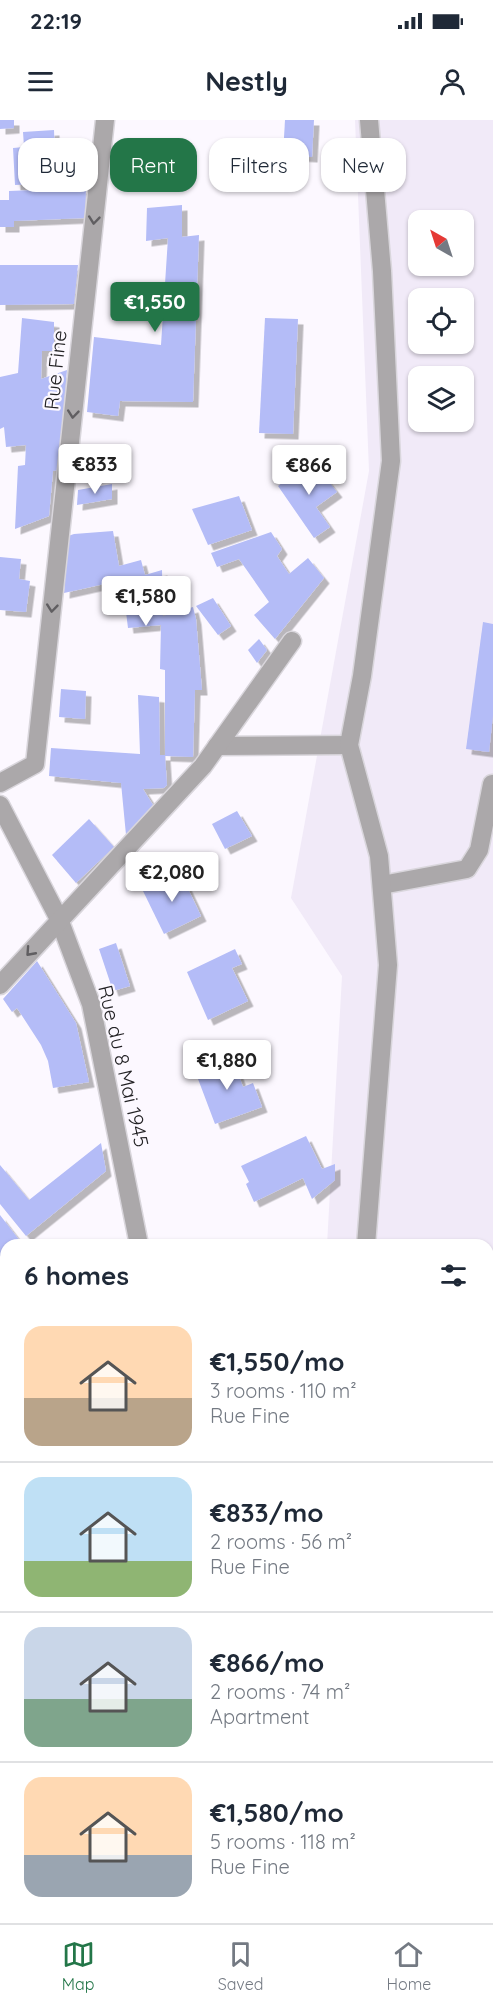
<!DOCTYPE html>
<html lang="en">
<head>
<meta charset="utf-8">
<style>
  body { margin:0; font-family:Quicksand,sans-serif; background:#f2f2f3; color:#1f2937; height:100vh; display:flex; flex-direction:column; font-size:22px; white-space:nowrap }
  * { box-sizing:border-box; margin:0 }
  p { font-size:20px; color:#747a83 }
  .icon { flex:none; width:33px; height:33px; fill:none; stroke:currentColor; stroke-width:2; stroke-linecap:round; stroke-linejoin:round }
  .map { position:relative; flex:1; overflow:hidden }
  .panel { position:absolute; left:0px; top:1119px; width:494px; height:684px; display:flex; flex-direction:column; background:#fff; border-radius:18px 18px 0 0; box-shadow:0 2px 4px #0004 }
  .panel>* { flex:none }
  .hud { position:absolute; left:18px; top:18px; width:458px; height:54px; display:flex; gap:12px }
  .needle { width:39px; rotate:321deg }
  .controls { position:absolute; left:408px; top:90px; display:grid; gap:12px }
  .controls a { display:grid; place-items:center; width:66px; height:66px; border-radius:12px; background:#fff; box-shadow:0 2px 4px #0004; font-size:30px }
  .price { position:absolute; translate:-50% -51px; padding:0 14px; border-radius:6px; background:#fff; color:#222; font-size:20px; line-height:39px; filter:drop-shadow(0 2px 3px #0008) }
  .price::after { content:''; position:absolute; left:50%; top:36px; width:18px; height:14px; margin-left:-9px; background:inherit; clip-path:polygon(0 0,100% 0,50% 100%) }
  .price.active { background:#237648; color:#fff }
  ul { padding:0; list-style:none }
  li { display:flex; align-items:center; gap:18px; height:150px; padding:0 24px }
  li+li { border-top:2px solid #e0e1e3 }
  li span { display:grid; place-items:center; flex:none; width:168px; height:120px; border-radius:18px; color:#555 }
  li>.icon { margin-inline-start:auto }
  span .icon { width:72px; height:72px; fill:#fffc; stroke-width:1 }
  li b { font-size:26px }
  h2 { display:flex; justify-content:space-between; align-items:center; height:72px; padding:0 24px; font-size:26px }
  .tag { padding:0 21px; border-radius:18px; background:#fff; box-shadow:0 2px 4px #0004; font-size:21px; line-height:54px }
  .tag.active { background:#237648; color:#fff }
  .status { display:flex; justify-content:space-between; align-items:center; height:42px; padding:0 30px; background:#fff; direction:ltr }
  .status svg { height:16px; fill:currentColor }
  header { display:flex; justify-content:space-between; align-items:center; height:78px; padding:0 24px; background:#fff; font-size:27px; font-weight:700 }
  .tab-bar { display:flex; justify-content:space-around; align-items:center; height:84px; border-top:2px solid #e0e1e3; background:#fff; font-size:16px; color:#747a83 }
  .tab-bar a { display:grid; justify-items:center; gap:3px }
  .tab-bar .active { color:#237648 }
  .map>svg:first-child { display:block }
  .built { fill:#f1eaf8; fill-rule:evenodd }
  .building { fill:#b4bcf7; filter:url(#shadow) }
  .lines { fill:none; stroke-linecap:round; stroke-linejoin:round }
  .minor-casing { stroke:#d9d6dc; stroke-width:21 }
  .minor { stroke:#aba8aa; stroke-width:18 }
  .oneway { stroke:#605e61 }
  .labels { text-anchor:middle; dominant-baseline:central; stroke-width:4.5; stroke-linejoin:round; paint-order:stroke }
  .street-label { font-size:20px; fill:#232225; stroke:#fcf8ff }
</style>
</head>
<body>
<div class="status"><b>22:19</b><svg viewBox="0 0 49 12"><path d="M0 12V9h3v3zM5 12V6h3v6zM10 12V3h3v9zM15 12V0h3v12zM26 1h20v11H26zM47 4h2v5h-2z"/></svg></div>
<header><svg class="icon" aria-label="menu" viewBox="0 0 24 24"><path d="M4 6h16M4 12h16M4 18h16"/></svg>Nestly<svg class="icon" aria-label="person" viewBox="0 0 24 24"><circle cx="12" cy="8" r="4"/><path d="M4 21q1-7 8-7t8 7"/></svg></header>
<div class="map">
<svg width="493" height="1803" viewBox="0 0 493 1803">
  <defs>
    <filter id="shadow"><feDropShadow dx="5.5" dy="5.5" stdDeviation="0" flood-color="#0004"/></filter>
  </defs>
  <rect width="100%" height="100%" fill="#fcf8ff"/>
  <!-- built -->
  <path class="built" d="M355,0H493V1803H443L442,1797H488V1125H327L342,856L291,778L369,351ZM418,100H464V146H418ZM418,178H464V224H418ZM418,256H464V302H418Z"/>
  <!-- building -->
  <g class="building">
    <polygon points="0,0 14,0 14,8 0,9"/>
    <polygon points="285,0 314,0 312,37 283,35"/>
    <polygon points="54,10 56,63 15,65 13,28 24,27 23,12"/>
    <polygon points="126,29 142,30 142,50 111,48 113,32"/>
    <polygon points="86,68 85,98 14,101 14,107 0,107 0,80 9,80 9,71"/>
    <polygon points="182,85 182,117 199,115 193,282 120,281 118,296 87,292 94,217 161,225 168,118 146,121 147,88"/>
    <polygon points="0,145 78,145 74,184 0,185"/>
    <polygon points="22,198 54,202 54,231 42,231 41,259 67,250 58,350 53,351 49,396 15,409 18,346 25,345 26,325 6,327 4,307 0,309 0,257 18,253"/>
    <polygon points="265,198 298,199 293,314 259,313"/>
    <polygon points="312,340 337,372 316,387 330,407 314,418 278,366"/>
    <polygon points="112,364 112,379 77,385 78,370"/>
    <polygon points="239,376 252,410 208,425 192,389"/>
    <polygon points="113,411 119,446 141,440 145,455 162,450 163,496 193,487 196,499 202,570 195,570 193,637 165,636 165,550 160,549 161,505 128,508 122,460 64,473 68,416 74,414"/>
    <polygon points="271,412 282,429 277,436 289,454 308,438 324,458 275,519 254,495 269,482 239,439 217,447 211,433"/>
    <polygon points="0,437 21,439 19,459 30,461 26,492 0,490"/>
    <polygon points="213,478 231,506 218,515 196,486"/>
    <polygon points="483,502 493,504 493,595 489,632 466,629"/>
    <polygon points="259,519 267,530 257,543 248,530"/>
    <polygon points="61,569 86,571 85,599 59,597"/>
    <polygon points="138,575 159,577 160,635 165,635 167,665 164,668 143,669 153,685 126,715 121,663 49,656 51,628 140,634"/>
    <polygon points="237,691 252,716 225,729 212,704"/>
    <polygon points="89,699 114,727 76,763 52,735"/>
    <polygon points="180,752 201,796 164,814 143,771"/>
    <polygon points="116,823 130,866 113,871 99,829"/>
    <polygon points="235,829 242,844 232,848 248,881 208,900 187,852"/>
    <polygon points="37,841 76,903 89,962 53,968 48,941 41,925 17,888 12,892 3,879"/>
    <polygon points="232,937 243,967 253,963 262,987 215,1004 195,951"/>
    <polygon points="306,1016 322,1049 335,1044 335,1060 312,1079 303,1058 254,1082 246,1064 249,1062 241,1046"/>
    <polygon points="101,1023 106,1051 26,1116 0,1084 0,1045 29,1080"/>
    <polygon points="0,1095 20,1121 15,1125 6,1125 6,1132 0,1137"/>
    <polygon points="6,1169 6,1186 0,1175 0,1172"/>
    <polygon points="6,1340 6,1435 0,1429 0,1346"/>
    <polygon points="6,1688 6,1773 0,1778 0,1694"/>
    <polygon points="94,1797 127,1797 110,1803 97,1803"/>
    <polygon points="327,1797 349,1797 351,1800 347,1803 330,1803 326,1798"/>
  </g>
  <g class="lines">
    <!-- minor casing -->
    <g class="minor-casing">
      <g id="minor">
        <polyline points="217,626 349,625"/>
        <polyline points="0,663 35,644 105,0"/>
        <polyline points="0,685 59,799 91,884 139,1125"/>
        <polyline points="382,765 467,749 479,730 492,664"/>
        <polyline points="0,865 203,646 292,521"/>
        <polyline points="366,1125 388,845 379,736 349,625 362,556 391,341 382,151 369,0"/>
        <polyline points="273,1797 274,1803"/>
        <polyline points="473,1797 475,1803"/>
      </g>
    </g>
    <!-- minor -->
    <use href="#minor" class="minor"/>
  </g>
  <!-- one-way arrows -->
  <defs><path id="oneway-chevron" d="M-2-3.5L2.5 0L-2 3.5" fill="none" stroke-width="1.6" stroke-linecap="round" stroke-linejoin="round" transform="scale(1.5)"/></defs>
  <g class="oneway">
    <use href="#oneway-chevron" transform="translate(94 100) rotate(96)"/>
    <use href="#oneway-chevron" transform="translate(73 294) rotate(96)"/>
    <use href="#oneway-chevron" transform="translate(52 488) rotate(96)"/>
    <use href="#oneway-chevron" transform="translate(30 832) rotate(132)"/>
  </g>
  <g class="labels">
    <!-- street labels -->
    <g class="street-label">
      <text transform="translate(55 250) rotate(-84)">Rue Fine</text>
      <text transform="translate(124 946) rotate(77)">Rue du 8 Mai 1945</text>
    </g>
  </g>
</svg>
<div class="controls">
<a><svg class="needle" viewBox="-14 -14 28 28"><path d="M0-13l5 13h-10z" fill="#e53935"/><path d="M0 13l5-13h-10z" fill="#747a83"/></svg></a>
<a><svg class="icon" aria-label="locate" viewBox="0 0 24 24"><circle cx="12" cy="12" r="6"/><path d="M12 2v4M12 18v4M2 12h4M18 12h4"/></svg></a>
<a><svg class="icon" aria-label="layers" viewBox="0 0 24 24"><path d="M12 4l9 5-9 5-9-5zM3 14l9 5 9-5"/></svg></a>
</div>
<b class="price active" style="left:155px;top:213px">€1,550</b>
<b class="price" style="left:95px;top:375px">€833</b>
<b class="price" style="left:309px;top:376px">€866</b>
<b class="price" style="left:146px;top:507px">€1,580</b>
<b class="price" style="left:172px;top:783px">€2,080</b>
<b class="price" style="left:227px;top:971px">€1,880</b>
<div class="hud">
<a class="tag">Buy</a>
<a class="tag active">Rent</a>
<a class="tag">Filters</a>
<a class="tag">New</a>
</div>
<section class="panel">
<h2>6 homes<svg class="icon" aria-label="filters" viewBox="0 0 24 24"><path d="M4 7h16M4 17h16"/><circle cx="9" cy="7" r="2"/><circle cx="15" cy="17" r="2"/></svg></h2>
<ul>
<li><span style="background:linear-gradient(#ffd9b3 60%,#b9a48a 0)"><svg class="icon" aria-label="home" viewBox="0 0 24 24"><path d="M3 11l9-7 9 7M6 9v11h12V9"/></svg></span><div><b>€1,550/mo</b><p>3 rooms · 110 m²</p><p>Rue Fine</p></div></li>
<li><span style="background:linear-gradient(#bfe0f5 70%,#8fb573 0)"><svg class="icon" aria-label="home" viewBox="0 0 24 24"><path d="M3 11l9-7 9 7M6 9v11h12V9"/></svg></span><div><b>€833/mo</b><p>2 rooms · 56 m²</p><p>Rue Fine</p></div></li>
<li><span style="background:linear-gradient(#c9d6e8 60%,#7fa58c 0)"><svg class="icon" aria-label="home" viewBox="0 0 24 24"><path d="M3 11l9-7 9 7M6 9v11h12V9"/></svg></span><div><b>€866/mo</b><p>2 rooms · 74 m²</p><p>Apartment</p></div></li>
<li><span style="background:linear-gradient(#ffd9b3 65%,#9aa5b1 0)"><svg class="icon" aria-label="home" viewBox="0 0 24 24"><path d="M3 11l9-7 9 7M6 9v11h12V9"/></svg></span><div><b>€1,580/mo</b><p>5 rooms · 118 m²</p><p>Rue Fine</p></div></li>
</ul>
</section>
</div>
<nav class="tab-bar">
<a class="active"><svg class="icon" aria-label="map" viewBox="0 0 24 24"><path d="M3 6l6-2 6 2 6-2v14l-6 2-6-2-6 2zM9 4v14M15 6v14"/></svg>Map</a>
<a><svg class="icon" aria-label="saved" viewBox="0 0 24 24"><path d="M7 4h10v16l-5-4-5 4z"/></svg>Saved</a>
<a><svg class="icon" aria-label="home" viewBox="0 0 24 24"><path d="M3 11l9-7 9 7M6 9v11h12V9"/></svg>Home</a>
</nav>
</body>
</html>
